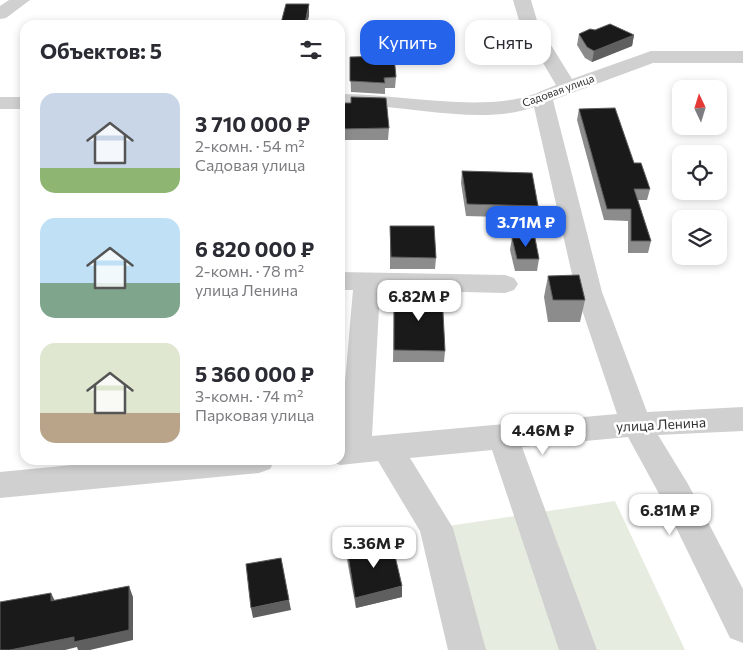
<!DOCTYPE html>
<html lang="ru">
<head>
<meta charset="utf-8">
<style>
  body { margin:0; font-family:Commissioner,sans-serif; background:#f2f2f3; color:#2b2b33; height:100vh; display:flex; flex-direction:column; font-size:19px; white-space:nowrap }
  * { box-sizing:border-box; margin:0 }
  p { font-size:16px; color:#7c7c81 }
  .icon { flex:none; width:28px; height:28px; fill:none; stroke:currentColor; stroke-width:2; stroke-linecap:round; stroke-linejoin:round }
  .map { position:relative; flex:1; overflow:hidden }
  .details { position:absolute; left:20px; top:20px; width:325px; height:445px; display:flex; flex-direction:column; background:#fff; border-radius:15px; box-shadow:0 2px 8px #0003 }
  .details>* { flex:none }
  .hud { position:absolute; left:360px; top:20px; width:308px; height:45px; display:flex; gap:10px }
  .needle { width:32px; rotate:356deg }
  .tools { position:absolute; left:672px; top:80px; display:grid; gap:10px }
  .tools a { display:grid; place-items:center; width:55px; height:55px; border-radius:10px; background:#fff; box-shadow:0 2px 8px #0003; font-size:25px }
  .price { position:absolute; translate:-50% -42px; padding:0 11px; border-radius:10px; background:#fff; color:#222; font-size:16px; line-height:32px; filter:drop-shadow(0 1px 2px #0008) }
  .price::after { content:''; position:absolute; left:50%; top:30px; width:15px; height:11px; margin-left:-8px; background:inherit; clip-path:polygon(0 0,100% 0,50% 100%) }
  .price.current { background:#2563eb; color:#fff }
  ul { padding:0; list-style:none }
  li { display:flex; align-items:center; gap:15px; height:125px; padding:0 20px }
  li span { display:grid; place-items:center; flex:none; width:140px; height:100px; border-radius:15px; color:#555 }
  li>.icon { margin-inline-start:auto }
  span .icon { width:60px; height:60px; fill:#fffc; stroke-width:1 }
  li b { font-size:21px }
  h2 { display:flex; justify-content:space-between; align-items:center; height:60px; padding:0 20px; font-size:21px }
  .tag { padding:0 18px; border-radius:15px; background:#fff; box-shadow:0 2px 8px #0003; font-size:18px; line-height:45px }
  .tag.current { background:#2563eb; color:#fff }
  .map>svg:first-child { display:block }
  .green { fill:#e6ecdf }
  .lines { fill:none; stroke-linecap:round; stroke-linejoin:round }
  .minor { fill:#d0d0d0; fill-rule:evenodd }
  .wall { fill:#8c8c8c }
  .shaded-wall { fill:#5f5f5f }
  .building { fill:#1a1a1a; stroke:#5f5f5f }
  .labels { text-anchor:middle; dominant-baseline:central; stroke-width:5; stroke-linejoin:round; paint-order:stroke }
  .far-street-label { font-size:11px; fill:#333; stroke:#fff }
  .street-label { font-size:14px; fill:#333; stroke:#fff }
</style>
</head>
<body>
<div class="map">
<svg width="743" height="650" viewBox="0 0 743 650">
  <rect width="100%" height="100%" fill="#fff"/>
  <!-- green -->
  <polygon class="green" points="615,501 685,650 482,650 448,526"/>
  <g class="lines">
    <!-- minor -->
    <g class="minor">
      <polygon points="9,0 30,0 6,18 0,19 0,6"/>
      <path d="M513,0H531L538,24L572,79L651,51H743V63H653L553,100L602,292L647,412L743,407V431L658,435L688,484L743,589V643L730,638L664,503L628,437L522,447L597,650H559L492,450L410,458L453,528L486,650H448L420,531L378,461L340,465L328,460H340V439L353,290H340V272L505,275L514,278L518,284L514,290L505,293L380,290L372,436L617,414L576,292L534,107C487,124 423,109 374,106C363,106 351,106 340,106V94C397,94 461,109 516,99C530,97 543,90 556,85L520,24Z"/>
      <rect x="0" y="97" width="25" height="12"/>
      <polygon points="123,460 275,460 270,469 259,473 0,498 0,472"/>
    </g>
  </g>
  <!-- wall -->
  <g class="wall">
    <polygon points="309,15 307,25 281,25 281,23"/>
    <polygon points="595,30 634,35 632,46 592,62 585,58 577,45 579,34"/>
    <polygon points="350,57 396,77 395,88 385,88 385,94 351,92"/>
    <polygon points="340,103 351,103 389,128 388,140 340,140"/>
    <polygon points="579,109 634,163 650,189 647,200 638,200 651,241 648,253 628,253 628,221 604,220 577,120"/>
    <polygon points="462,171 538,206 536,218 466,216 461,183"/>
    <polygon points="390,226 436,258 435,269 390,269"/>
    <polygon points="512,238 539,259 537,271 515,271 510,250"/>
    <polygon points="548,276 585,300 580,322 548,322 544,297"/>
    <polygon points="394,293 445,351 444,362 393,362"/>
    <polygon points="347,549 402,597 356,608 347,560"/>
  </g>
  <!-- shaded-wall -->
  <g class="shaded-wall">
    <polygon points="309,4 309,15 307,25 305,25"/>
    <polygon points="634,35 632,46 592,62 594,51"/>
    <polygon points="129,586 133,597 133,640 90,650 78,650 77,647 65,650 10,650"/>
    <polygon points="402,586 402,597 356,608 355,598"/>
    <polygon points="51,593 56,603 51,601"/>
    <polygon points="289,600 291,610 253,618 251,608"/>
  </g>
  <!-- building -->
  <g class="building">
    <polygon points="286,4 309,4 305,23 281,23"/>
    <polygon points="610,24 634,35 594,51 587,47 579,34 590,29 595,30"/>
    <polygon points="394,56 396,77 384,78 385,83 350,81 350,57"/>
    <polygon points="351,97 386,98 389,128 340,129 340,103 351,103"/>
    <polygon points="615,108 634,163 641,163 650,189 634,189 651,241 631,241 631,209 607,209 579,109"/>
    <polygon points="462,171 532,173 538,206 467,204"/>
    <polygon points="390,226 434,226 436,258 391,257"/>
    <polygon points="512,238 535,238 539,259 517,259"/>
    <polygon points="579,275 585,300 553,300 548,276"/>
    <polygon points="394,293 442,293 445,351 394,350"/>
    <polygon points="392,543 402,586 355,598 347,549"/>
    <polygon points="281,558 289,600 251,608 246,564"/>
    <polygon points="129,586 129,630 74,642 74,637 10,650 0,650 0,602 51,593 51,601"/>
  </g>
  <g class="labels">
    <!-- far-street labels -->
    <g class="far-street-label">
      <text transform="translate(558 90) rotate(-20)">Садовая улица</text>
    </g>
    <!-- street labels -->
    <g class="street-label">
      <text transform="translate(661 424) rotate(-3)">улица Ленина</text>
    </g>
  </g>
</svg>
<div class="tools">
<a><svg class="needle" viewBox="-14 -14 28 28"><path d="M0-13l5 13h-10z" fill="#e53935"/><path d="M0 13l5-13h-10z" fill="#7c7c81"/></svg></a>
<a><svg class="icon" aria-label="locate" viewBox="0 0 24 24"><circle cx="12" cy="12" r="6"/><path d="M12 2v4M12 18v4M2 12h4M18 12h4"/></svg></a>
<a><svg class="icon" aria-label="layers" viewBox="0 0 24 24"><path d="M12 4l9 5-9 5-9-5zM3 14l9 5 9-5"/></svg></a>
</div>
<b class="price current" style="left:526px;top:248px">3.71M ₽</b>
<b class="price" style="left:419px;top:322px">6.82M ₽</b>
<b class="price" style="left:543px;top:456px">4.46M ₽</b>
<b class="price" style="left:670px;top:536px">6.81M ₽</b>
<b class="price" style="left:374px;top:569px">5.36M ₽</b>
<div class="hud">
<a class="tag current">Купить</a>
<a class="tag">Снять</a>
</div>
<section class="details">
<h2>Объектов: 5<svg class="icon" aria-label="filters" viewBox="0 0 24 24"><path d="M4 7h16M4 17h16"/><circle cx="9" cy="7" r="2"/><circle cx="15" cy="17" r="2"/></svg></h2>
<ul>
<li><span style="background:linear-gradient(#c9d6e8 75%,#8fb573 0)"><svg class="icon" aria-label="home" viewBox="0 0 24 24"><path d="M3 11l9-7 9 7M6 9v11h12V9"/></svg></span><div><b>3 710 000 ₽</b><p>2-комн. · 54 m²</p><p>Садовая улица</p></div></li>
<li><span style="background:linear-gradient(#bfe0f5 65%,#7fa58c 0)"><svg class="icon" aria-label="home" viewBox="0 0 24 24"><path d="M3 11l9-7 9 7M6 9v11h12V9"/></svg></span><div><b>6 820 000 ₽</b><p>2-комн. · 78 m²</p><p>улица Ленина</p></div></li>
<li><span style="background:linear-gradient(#dfe7d0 70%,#b9a48a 0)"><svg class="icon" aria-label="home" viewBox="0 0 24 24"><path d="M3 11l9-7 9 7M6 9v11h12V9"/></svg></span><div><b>5 360 000 ₽</b><p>3-комн. · 74 m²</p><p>Парковая улица</p></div></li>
</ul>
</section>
</div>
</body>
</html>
